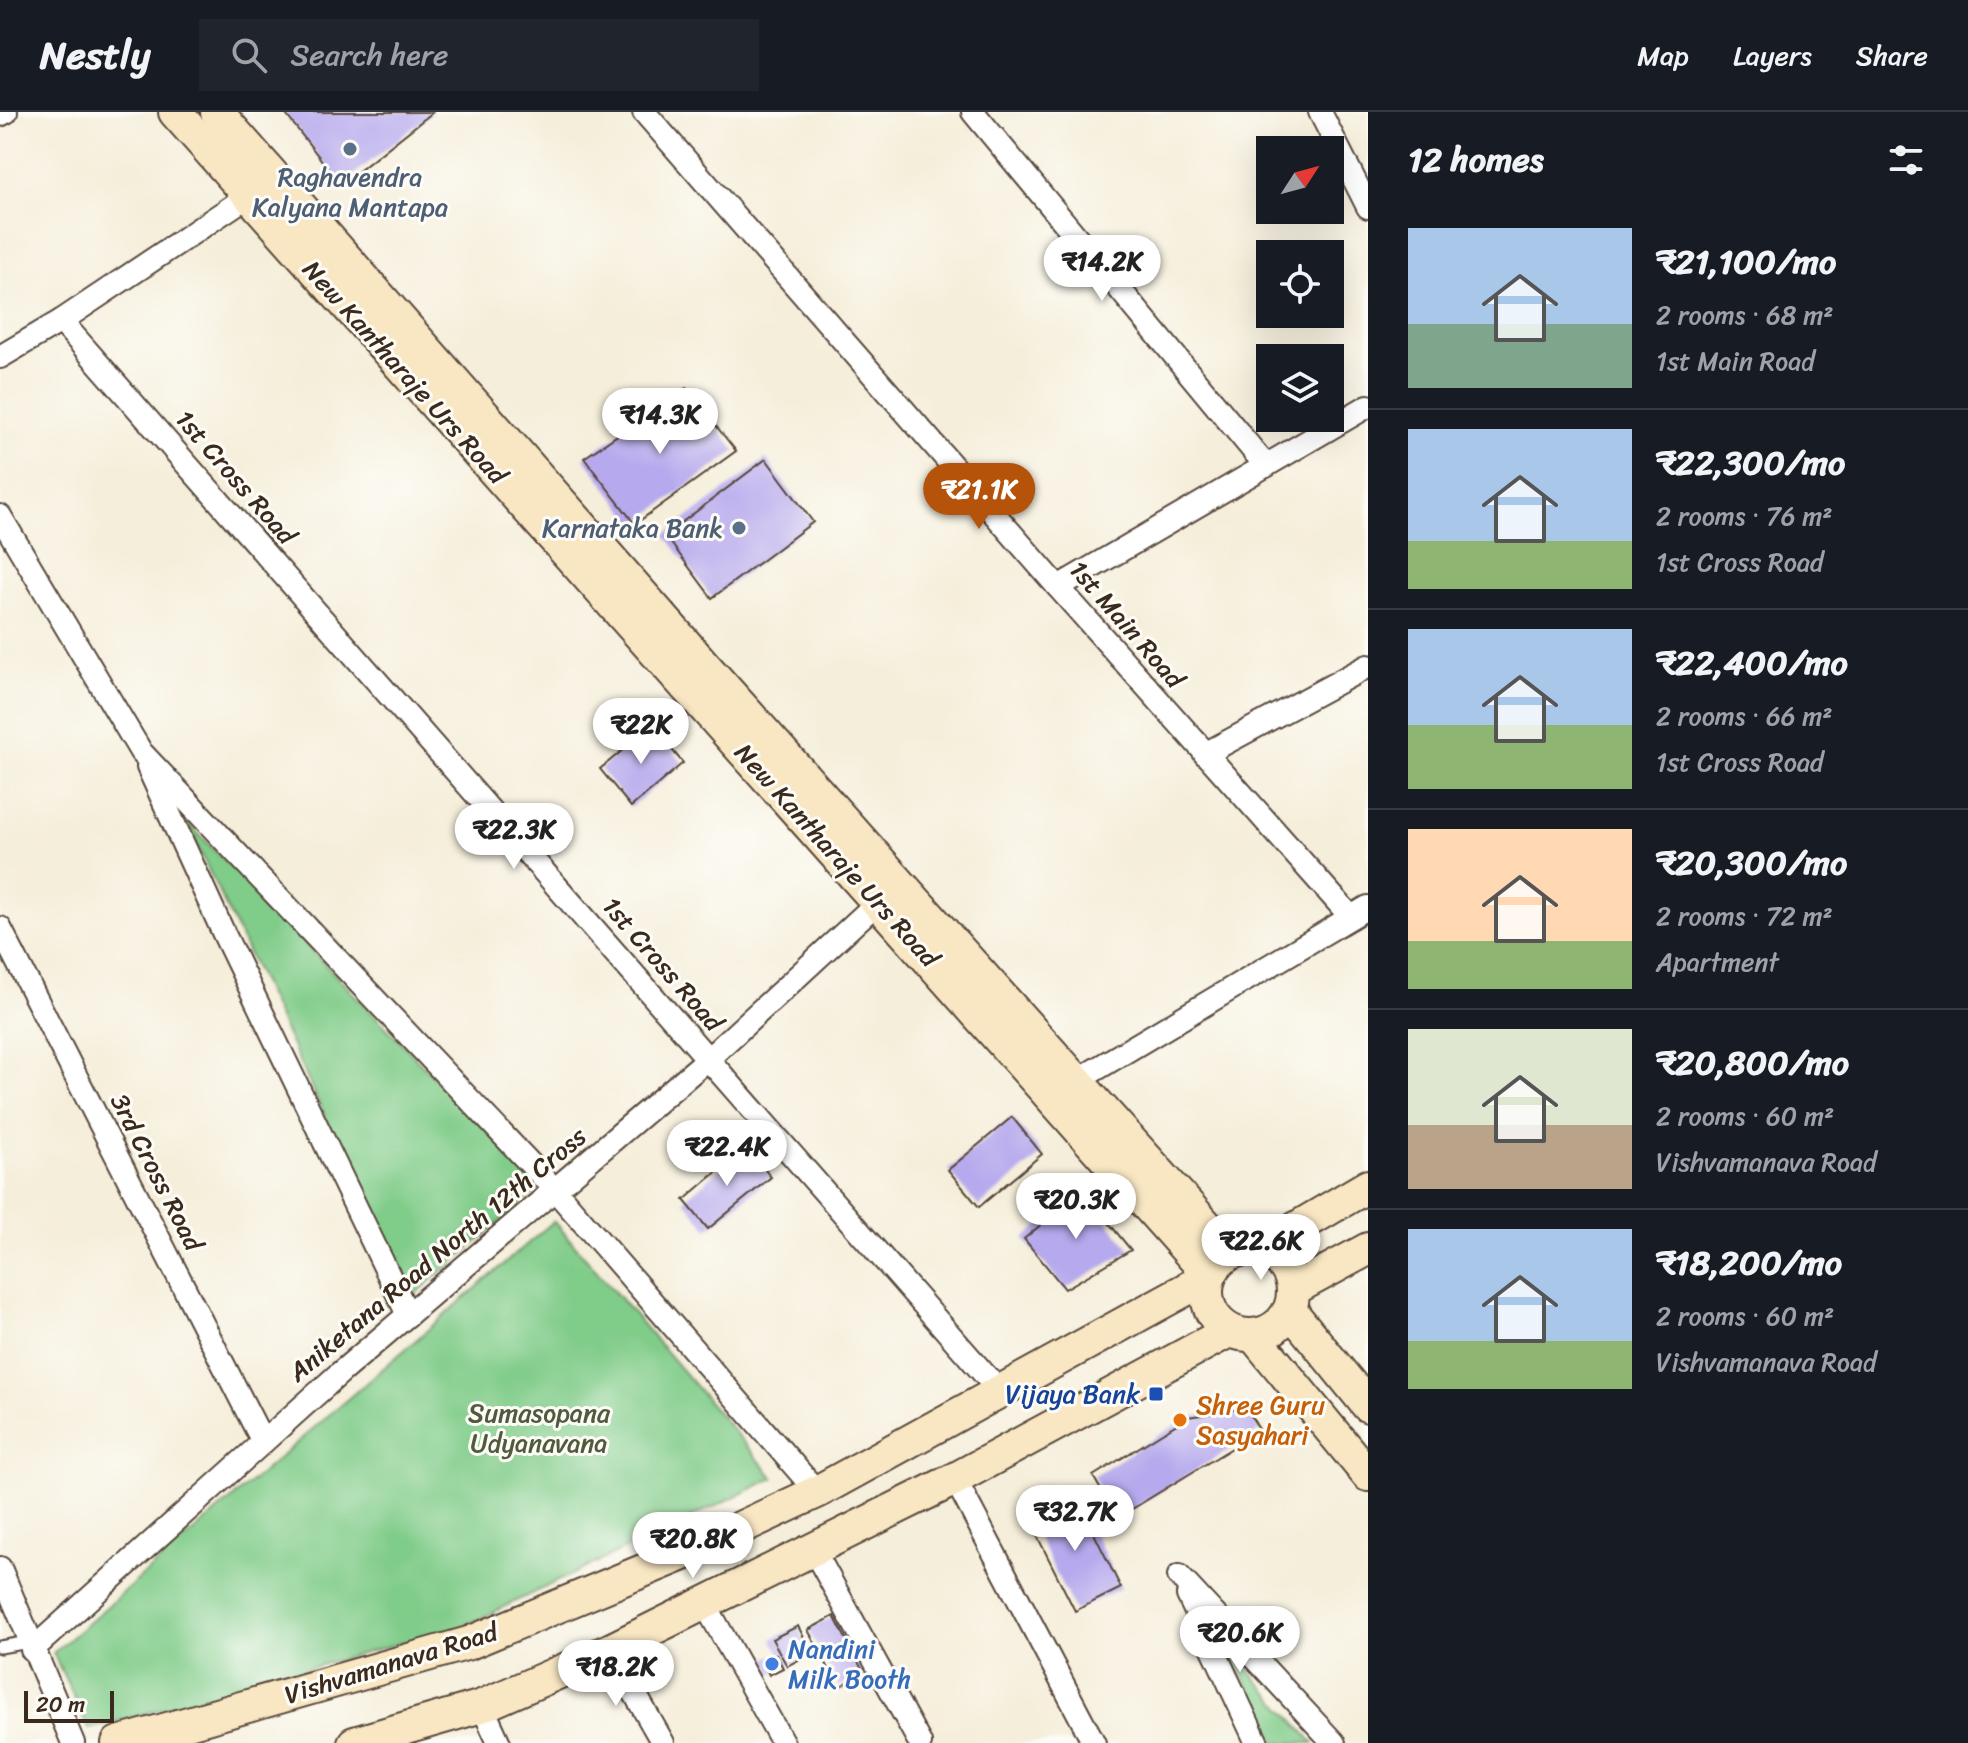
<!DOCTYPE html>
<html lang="en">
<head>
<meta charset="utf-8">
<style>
  body { margin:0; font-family:Sriracha,sans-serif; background:#20242c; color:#f1f3f6; height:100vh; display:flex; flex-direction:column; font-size:30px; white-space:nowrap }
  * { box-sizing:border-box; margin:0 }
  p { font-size:26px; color:#9ea1a6 }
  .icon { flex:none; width:44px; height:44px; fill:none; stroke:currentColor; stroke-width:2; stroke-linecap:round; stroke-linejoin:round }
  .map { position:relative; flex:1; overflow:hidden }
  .sheet { display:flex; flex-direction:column; background:#171b24; width:600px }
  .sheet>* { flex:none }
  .needle { width:52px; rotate:54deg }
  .buttons { position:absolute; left:1256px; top:24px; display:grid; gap:16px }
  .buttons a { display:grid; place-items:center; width:88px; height:88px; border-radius:0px; background:#171b24; box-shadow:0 8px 32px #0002; font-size:40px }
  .scale { position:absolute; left:24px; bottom:20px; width:90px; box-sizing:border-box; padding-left:8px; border:4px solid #3b2a1e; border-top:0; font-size:22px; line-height:28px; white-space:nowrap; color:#3b2a1e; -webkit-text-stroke:6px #fdfcf7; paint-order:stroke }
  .price { position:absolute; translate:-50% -68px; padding:0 18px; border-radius:28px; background:#fff; color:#222; font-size:26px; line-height:52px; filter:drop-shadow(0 2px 4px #0008) }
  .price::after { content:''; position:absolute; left:50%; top:48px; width:24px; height:18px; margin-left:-12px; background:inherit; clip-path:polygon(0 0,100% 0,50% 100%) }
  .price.active { background:#b45309; color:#fff }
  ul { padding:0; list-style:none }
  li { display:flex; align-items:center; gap:24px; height:200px; padding:0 40px }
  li+li { border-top:2px solid #363941 }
  li span { display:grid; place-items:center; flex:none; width:224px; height:160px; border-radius:0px; color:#555 }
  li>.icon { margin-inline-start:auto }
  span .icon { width:96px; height:96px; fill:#fffc; stroke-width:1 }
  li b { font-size:34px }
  h2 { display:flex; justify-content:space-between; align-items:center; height:96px; padding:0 40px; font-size:34px }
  header { display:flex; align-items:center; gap:48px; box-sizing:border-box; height:112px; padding:0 40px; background:#171b24; border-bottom:2px solid #363941 }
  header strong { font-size:38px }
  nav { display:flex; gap:44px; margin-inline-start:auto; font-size:28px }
  .search { width:560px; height:72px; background:#20242c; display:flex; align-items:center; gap:20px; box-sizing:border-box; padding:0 28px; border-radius:0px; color:#9ea1a6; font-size:30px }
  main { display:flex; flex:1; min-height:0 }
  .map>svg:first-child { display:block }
  .green { fill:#80cc89; stroke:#5e7b54; stroke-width:2 }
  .building { fill:#b6a9ed }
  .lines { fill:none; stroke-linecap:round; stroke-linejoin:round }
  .lane-casing { stroke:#57473a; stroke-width:15 }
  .street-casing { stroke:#57473a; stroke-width:26 }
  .secondary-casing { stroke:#57473a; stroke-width:36 }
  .lane { stroke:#fff; stroke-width:11 }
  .street { stroke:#fff; stroke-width:22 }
  .secondary { stroke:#f9e7c3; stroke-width:32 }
  .service-dot { fill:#5c6f8a; stroke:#fdfcf7; stroke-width:3 }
  .transit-dot { fill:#1a4fb4; stroke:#fdfcf7; stroke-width:3 }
  .food-dot { fill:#e8710a; stroke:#fdfcf7; stroke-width:3 }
  .shop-dot { fill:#3f7fe0; stroke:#fdfcf7; stroke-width:3 }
  .labels { text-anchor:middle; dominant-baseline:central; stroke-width:6; stroke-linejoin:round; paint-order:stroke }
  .service-label { font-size:26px; fill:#4e5e75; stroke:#fdfcf7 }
  .street-label { font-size:26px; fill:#3b2a1e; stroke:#fdfcf7 }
  .transit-label { font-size:26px; fill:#164399; stroke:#fdfcf7; text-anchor:end }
  .food-label { font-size:26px; fill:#c56008; stroke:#fdfcf7; text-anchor:start }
  .park-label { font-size:26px; fill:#505b3e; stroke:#fdfcf7 }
  .shop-label { font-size:26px; fill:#366cbe; stroke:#fdfcf7; text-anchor:start }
</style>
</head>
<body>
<header>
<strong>Nestly</strong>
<div class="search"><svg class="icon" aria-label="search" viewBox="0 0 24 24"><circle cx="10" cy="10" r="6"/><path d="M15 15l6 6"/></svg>Search here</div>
<nav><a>Map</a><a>Layers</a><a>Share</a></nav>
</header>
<main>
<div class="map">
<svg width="1368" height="1631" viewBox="0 0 1368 1631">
  <rect width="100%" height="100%" fill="#fdfcf7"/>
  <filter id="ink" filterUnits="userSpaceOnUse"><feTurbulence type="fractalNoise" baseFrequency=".0125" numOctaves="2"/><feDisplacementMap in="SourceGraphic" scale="16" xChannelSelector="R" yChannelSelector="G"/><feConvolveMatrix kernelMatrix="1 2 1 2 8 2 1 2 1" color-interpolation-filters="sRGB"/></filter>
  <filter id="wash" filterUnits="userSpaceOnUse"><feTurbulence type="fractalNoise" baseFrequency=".006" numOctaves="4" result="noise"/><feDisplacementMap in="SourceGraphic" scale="32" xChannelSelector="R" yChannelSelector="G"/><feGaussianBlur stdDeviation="1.8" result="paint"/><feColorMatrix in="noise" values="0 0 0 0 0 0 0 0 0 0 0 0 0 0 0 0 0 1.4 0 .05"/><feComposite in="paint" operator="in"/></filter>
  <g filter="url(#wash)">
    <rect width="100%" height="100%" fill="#f5eeda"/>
    <!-- green -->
    <g class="green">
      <polygon points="185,708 541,1075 411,1186"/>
      <polygon points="554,1109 774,1366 466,1513 89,1617 53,1541"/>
      <polygon points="1233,1541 1314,1631 1275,1631"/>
    </g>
    <g id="blocks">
      <!-- building -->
      <g class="building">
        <polygon points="284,0 433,0 341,73"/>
        <polygon points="686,276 736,339 635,412 584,346"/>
        <polygon points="766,347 813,410 712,486 665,423"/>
        <polygon points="652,614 683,651 631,695 600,657"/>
        <polygon points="1012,1005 1042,1042 979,1095 948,1058"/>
        <polygon points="746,1035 771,1065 708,1117 684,1088"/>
        <polygon points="1082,1078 1131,1138 1065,1177 1024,1127"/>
        <polygon points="1246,1296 1260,1319 1117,1406 1093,1364 1188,1305"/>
        <polygon points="1075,1383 1121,1476 1075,1499 1028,1406"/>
        <polygon points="834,1504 864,1561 839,1575 808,1518"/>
        <polygon points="798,1514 812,1541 787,1554 772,1527"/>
        <polygon points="776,1542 783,1556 769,1563 762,1548"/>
      </g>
    </g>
  </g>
  <g filter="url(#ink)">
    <use href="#blocks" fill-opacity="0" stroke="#57473a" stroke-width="2"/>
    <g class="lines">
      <!-- lane casing -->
      <g class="lane-casing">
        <polyline id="lane" points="0,1535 29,1530"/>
      </g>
      <!-- street casing -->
      <g class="street-casing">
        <g id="street">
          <polyline points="644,0 1058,475 1351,805"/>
          <polyline points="973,0 1266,354"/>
          <polyline points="1320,0 1368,95"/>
          <polyline points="0,3 6,0"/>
          <polyline points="61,209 1000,1280"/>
          <polyline points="0,245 61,209 248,84"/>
          <polyline points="0,404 141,640 556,1079 817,1380"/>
          <polyline points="1058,475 1368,294"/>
          <polyline points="1205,642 1368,554"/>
          <polyline points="148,655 224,822 408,1203"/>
          <polyline points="0,816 263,1330"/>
          <polyline points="1078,968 1368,795"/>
          <polyline points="955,1367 1094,1631"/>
          <polyline points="812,1435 920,1631"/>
          <polyline points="0,1456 73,1631"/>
          <polyline points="1179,1464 1334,1631"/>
          <polyline points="1188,1483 1257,1631"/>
          <polyline points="705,1492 783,1631"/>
          <polyline points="32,1538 341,1260 709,946 879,789"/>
          <polyline points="610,1538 663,1631"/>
          <polyline points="482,1594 499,1631"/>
        </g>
      </g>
      <!-- secondary casing -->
      <g class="secondary-casing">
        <g id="secondary">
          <polyline points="217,0 704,553 1231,1141"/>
          <circle cx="1250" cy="1180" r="43"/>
          <polyline points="1259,1138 1368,1074"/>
          <polyline points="1294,1177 1368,1137"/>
          <polyline points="1290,1198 1368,1294"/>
          <polyline points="1254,1224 1368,1363"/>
          <polyline points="118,1631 469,1531 686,1441 817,1380 1210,1164 175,0"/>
          <polyline points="354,1631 482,1594 610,1538 955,1367 1229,1219"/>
        </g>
      </g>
      <!-- lane -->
      <use href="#lane" class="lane"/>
      <!-- street -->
      <use href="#street" class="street"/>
      <!-- secondary -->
      <use href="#secondary" class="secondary"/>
    </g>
  </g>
  <!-- markers -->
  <g class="service-dot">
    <circle cx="350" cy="37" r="8"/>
    <circle cx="739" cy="416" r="8"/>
  </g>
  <rect class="transit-dot" x="1148" y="1274" width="16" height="16" rx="4"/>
  <circle class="food-dot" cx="1180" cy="1308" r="8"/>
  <circle class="shop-dot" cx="772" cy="1552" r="8"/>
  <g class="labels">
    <!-- service labels -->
    <g class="service-label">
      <text x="350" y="65">Raghavendra<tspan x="350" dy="30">Kalyana Mantapa</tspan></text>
      <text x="723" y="416" text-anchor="end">Karnataka Bank</text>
    </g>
    <!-- street labels -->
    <g class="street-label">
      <text transform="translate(405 260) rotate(48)">New Kantharaje Urs Road</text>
      <text transform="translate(236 365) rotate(49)">1st Cross Road</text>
      <text transform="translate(1127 512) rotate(49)">1st Main Road</text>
      <text transform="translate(837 743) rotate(48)">New Kantharaje Urs Road</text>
      <text transform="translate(663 852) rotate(49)">1st Cross Road</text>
      <text transform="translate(157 1060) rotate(63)">3rd Cross Road</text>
      <text transform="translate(437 1142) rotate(-40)">Aniketana Road North 12th Cross</text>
      <text transform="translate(391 1551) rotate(-17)">Vishvamanava Road</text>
    </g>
    <!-- transit labels -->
    <g class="transit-label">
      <text x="1140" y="1282">Vijaya Bank</text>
    </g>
    <!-- food labels -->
    <g class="food-label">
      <text x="1196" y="1293">Shree Guru<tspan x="1196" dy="30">Sasyahari</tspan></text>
    </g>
    <!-- park labels -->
    <g class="park-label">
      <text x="539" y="1301">Sumasopana<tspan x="539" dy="30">Udyanavana</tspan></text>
    </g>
    <!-- shop labels -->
    <g class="shop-label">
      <text x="788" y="1537">Nandini<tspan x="788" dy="30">Milk Booth</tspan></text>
    </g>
  </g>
</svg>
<div class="buttons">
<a><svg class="needle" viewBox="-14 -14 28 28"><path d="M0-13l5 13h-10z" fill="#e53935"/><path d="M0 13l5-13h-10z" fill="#9ea1a6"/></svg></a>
<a><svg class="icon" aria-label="locate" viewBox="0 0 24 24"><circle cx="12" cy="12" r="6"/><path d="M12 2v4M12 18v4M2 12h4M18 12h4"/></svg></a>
<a><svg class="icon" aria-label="layers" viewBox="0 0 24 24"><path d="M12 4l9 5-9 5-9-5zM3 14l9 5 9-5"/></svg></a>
</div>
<div class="scale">20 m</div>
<b class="price" style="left:1102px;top:191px">₹14.2K</b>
<b class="price" style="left:660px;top:344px">₹14.3K</b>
<b class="price active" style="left:979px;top:419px">₹21.1K</b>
<b class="price" style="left:641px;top:654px">₹22K</b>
<b class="price" style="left:514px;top:759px">₹22.3K</b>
<b class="price" style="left:727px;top:1076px">₹22.4K</b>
<b class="price" style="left:1076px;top:1129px">₹20.3K</b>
<b class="price" style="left:1261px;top:1170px">₹22.6K</b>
<b class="price" style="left:1075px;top:1441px">₹32.7K</b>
<b class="price" style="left:693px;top:1468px">₹20.8K</b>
<b class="price" style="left:1240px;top:1562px">₹20.6K</b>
<b class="price" style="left:616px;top:1596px">₹18.2K</b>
</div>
<section class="sheet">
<h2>12 homes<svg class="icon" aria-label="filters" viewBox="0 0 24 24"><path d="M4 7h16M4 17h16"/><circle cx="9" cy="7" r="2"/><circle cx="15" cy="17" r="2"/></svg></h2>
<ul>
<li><span style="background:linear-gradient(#a9c7e8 60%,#7fa58c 0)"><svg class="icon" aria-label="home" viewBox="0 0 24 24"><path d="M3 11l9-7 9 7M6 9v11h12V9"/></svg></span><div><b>₹21,100/mo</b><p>2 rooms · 68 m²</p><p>1st Main Road</p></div></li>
<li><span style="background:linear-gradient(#a9c7e8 70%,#8fb573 0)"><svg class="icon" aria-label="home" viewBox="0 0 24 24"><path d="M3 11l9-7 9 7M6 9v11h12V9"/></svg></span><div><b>₹22,300/mo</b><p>2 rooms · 76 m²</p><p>1st Cross Road</p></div></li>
<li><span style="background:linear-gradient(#a9c7e8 60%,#8fb573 0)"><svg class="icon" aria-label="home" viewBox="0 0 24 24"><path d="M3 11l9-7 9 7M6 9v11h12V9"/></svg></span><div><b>₹22,400/mo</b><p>2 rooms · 66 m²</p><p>1st Cross Road</p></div></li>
<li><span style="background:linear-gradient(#ffd9b3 70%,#8fb573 0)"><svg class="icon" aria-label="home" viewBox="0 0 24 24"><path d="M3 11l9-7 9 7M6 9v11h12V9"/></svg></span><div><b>₹20,300/mo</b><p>2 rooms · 72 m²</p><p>Apartment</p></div></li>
<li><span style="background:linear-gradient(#dfe7d0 60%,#b9a48a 0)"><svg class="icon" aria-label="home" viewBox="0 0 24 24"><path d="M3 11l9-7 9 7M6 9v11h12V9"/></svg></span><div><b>₹20,800/mo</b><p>2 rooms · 60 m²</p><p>Vishvamanava Road</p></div></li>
<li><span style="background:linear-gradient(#a9c7e8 70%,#8fb573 0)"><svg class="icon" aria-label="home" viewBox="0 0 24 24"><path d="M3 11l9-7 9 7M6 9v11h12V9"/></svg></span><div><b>₹18,200/mo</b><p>2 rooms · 60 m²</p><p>Vishvamanava Road</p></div></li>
</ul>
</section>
</main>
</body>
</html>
